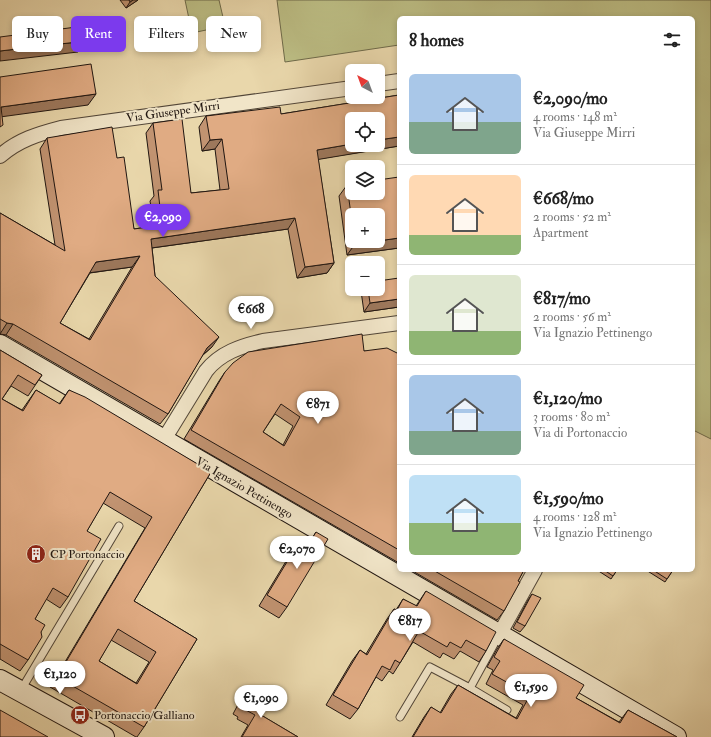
<!DOCTYPE html>
<html lang="en">
<head>
<meta charset="utf-8">
<style>
  body { margin:0; font-family:"IM FELL Double Pica",serif; background:#f2f2f2; color:#222; height:100vh; display:flex; flex-direction:column; font-size:15px; white-space:nowrap }
  * { box-sizing:border-box; margin:0 }
  p { font-size:13px; color:#767676 }
  .icon { flex:none; width:22px; height:22px; fill:none; stroke:currentColor; stroke-width:2; stroke-linecap:round; stroke-linejoin:round }
  .map { position:relative; flex:1; overflow:hidden }
  .panel { position:absolute; left:397px; top:16px; width:298px; height:556px; display:flex; flex-direction:column; background:#fff; border-radius:6px; box-shadow:0 2px 6px #0003 }
  .panel>* { flex:none }
  .banner { position:absolute; left:12px; top:16px; width:325px; height:36px; display:flex; gap:8px }
  .needle { width:26px; rotate:319deg }
  .controls { position:absolute; left:345px; top:64px; display:grid; gap:8px }
  .controls a { display:grid; place-items:center; width:40px; height:40px; border-radius:6px; background:#fff; box-shadow:0 2px 6px #0003; font-size:20px }
  .price { position:absolute; translate:-50% -34px; padding:0 9px; border-radius:14px; background:#fff; color:#222; font-size:13px; line-height:26px; filter:drop-shadow(0 1px 2px #0008) }
  .price::after { content:''; position:absolute; left:50%; top:24px; width:12px; height:9px; margin-left:-6px; background:inherit; clip-path:polygon(0 0,100% 0,50% 100%) }
  .price.selected { background:#7c3aed; color:#fff }
  ul { padding:0; list-style:none }
  li { display:flex; align-items:center; gap:12px; height:100px; padding:0 12px }
  li+li { border-top:1px solid #e0e0e0 }
  li span { display:grid; place-items:center; flex:none; width:112px; height:80px; border-radius:6px; color:#555 }
  li>.icon { margin-inline-start:auto }
  span .icon { width:48px; height:48px; fill:#fffc; stroke-width:1 }
  li b { font-size:17px }
  h2 { display:flex; justify-content:space-between; align-items:center; height:48px; padding:0 12px; font-size:17px }
  .tag { padding:0 14px; border-radius:6px; background:#fff; box-shadow:0 2px 6px #0003; font-size:14px; line-height:36px }
  .tag.selected { background:#7c3aed; color:#fff }
  .map>svg:first-child { display:block }
  .green { fill:#bcbd84; stroke:#6e6a4a }
  .lines { fill:none; stroke-linecap:round; stroke-linejoin:round }
  .service-casing { stroke:#524638; stroke-width:9 }
  .minor-casing { stroke:#524638; stroke-width:16 }
  .secondary-casing { stroke:#201611; stroke-width:22 }
  .service { stroke:#f1e5c8; stroke-width:7 }
  .minor { stroke:#f1e5c8; stroke-width:14 }
  .secondary { stroke:#f1e5c8; stroke-width:20 }
  .wall { fill:#c19371; stroke:#201611; fill-rule:evenodd }
  .shaded-wall { fill:#9d785c; stroke:#201611 }
  .building { fill:#e0ab83; stroke:#201611; fill-rule:evenodd }
  .labels { text-anchor:middle; dominant-baseline:central; stroke-width:4; stroke-linejoin:round; paint-order:stroke }
  .street-label { font-size:12px; fill:#201611; stroke:#f1e5c8 }
  .poi-label { font-size:12px; fill:#201611; stroke:#f1e5c8; text-anchor:start }
</style>
</head>
<body>
<div class="map">
<svg width="711" height="737" viewBox="0 0 711 737">
  <rect width="100%" height="100%" fill="#e9d7ab"/>
  <filter id="stains"><feTurbulence type="fractalNoise" baseFrequency=".005" numOctaves="4"/><feColorMatrix values="0 0 0 0 .2 0 0 0 0 .09 0 0 0 0 .02 0 0 0 .5 -.17"/></filter>
  <radialGradient id="worn" r=".72"><stop offset=".6" stop-color="#630" stop-opacity="0"/><stop offset="1" stop-color="#630" stop-opacity=".3"/></radialGradient>
  <!-- green -->
  <g class="green">
    <polygon points="185,0 219,0 225,26 192,33"/>
    <polygon points="277,0 711,0 711,439 693,430 693,18 399,18 399,45 285,62"/>
  </g>
  <g class="lines">
    <!-- service casing -->
    <g class="service-casing">
      <g id="service">
        <polyline points="470,688 507,710"/>
        <polyline points="21,690 119,526"/>
        <polyline points="400,717 430,667 470,688 499,635"/>
      </g>
    </g>
    <!-- minor casing -->
    <g class="minor-casing">
      <g id="minor">
        <polyline points="378,84 399,81"/>
        <path d="M0,156C18,140 38,134 61,128L352,88"/>
        <path d="M163,441L206,371C220,353 241,346 263,341L399,323"/>
        <polyline points="499,635 535,570"/>
      </g>
    </g>
    <!-- secondary casing -->
    <g class="secondary-casing">
      <g id="secondary">
        <polyline points="0,345 676,737"/>
        <polyline points="0,680 104,737"/>
      </g>
    </g>
    <!-- service -->
    <use href="#service" class="service"/>
    <!-- minor -->
    <use href="#minor" class="minor"/>
    <!-- secondary -->
    <use href="#secondary" class="secondary"/>
  </g>
  <!-- wall -->
  <g class="wall">
    <polygon points="120,0 138,0 126,8"/>
    <path d="M399,95V146L318,159L334,263L327,273L297,278L288,229L152,248L155,276L212,347L202,356L168,414L160,424L6,335L0,334V213L55,245L40,149L47,138L117,158L134,229L154,226L150,201L154,196L146,133L153,123L191,193L220,190L215,149L202,151L199,127L206,116L281,114ZM132,267L89,339L60,323L90,273Z"/>
    <path d="M347,185L399,248L347,255L339,196ZM352,215L378,241H352Z"/>
    <polygon points="399,278 399,307 364,312 361,291 362,289 378,289"/>
    <path d="M0,350L42,375L28,396L11,386L2,399L22,410L36,390L59,404L69,390L211,472L134,601L197,639L144,727L137,737H136L50,687L145,528L103,503L87,531L68,597L60,608L46,599L35,619L41,632L28,660L20,671L0,659ZM111,640L149,662L136,683L99,661Z"/>
    <path d="M364,351L399,354V563L184,439L219,381L225,372ZM275,414L293,426L283,445L263,432Z"/>
    <polygon points="316,532 287,607 279,618 259,606 291,553 299,542 307,546"/>
    <polygon points="411,570 524,570 518,581 504,611 497,620"/>
    <polygon points="597,570 617,570 611,579"/>
    <polygon points="646,570 673,570 665,582"/>
    <polygon points="426,591 486,651 479,662 460,651 454,659 443,653 440,658 413,642 400,663 393,674 389,671 382,681 376,677 358,709 350,719 326,705 352,661 360,650 366,654 387,619 394,609 396,610 403,599 416,606"/>
    <polygon points="532,594 525,626 520,632 513,628 528,600"/>
    <polygon points="504,639 576,698 619,722 628,710 677,737 412,737 424,717 431,707 440,713 451,694 458,685 516,718 523,705 486,684 493,670 487,667 497,649"/>
    <polygon points="249,687 257,700 261,715 298,737 241,737 248,725 237,719 238,717 233,714 242,697"/>
  </g>
  <!-- shaded-wall -->
  <g class="shaded-wall">
    <polygon points="133,0 138,0 126,8 130,2"/>
    <polygon points="86,41 78,52 0,61 0,51"/>
    <polygon points="96,94 88,105 0,117 1,107"/>
    <polygon points="399,137 399,146 309,161 317,150 352,144 378,145 378,140"/>
    <polygon points="222,139 215,149 202,151 210,140"/>
    <polygon points="295,218 288,229 144,249 151,239"/>
    <polygon points="399,238 399,248 347,255 355,244"/>
    <polygon points="140,256 132,267 88,273 96,262"/>
    <polygon points="334,263 327,273 297,278 305,267"/>
    <polygon points="399,299 399,307 364,312 370,303"/>
    <polygon points="7,323 13,324 6,335 0,334"/>
    <polygon points="219,337 212,347 199,358 207,348"/>
  </g>
  <!-- building -->
  <g class="building">
    <polygon points="129,0 133,0 130,2"/>
    <polygon points="84,26 86,41 0,51 0,37"/>
    <polygon points="91,64 96,94 1,107 3,125 0,127 0,77"/>
    <path d="M399,95V137L378,140V119H352V144L317,150L334,263L305,267L295,218L151,239L155,276L219,337L207,348L168,414L13,324L7,323L0,319V213L65,251L47,138L112,127L117,158L124,157L134,229L162,225L158,190H162L153,123L182,119L191,193L229,189L222,139L210,140L206,116L280,107L281,114ZM140,256L90,340L60,323L96,262Z"/>
    <polygon points="399,177 399,238 378,241 378,215 352,215 352,222 347,185 352,184 352,193 378,193 378,180"/>
    <polygon points="355,241 375,241 355,244"/>
    <polygon points="399,278 399,299 370,303 368,289 378,289 378,281"/>
    <path d="M362,334L364,351L387,348L399,354V550L191,430L225,372L233,363L248,352ZM281,404L300,417L284,446L263,432Z"/>
    <path d="M0,350L42,375L35,385L18,375L2,399L23,411L36,390L60,404L69,390L85,397L211,472L134,601L197,639L144,727L57,677L152,517L110,492L87,531L101,539L68,597L53,588L35,619L45,625L41,632L42,637L28,660L0,644ZM118,629L156,652L137,684L99,661Z"/>
    <polygon points="316,532 328,539 287,607 267,595 299,542 307,547"/>
    <polygon points="433,570 524,570 518,581 520,582 504,611"/>
    <polygon points="604,570 617,570 613,576"/>
    <polygon points="653,570 673,570 667,579"/>
    <polygon points="426,591 496,632 486,651 466,640 461,648 450,642 447,647 419,631 400,663 395,660 390,670 382,666 358,709 333,695 360,650 367,655 394,609 397,610 403,599 417,606"/>
    <polygon points="532,594 541,598 525,626 517,622"/>
    <polygon points="504,639 584,685 576,698 620,723 628,710 677,737 413,737 431,707 441,713 458,685 517,719 530,695 492,674 500,661 494,657"/>
    <polygon points="249,687 260,693 257,700 266,705 261,715 298,737 242,737 255,715 244,709 245,707 239,704"/>
    <polygon points="0,710 48,737 0,737"/>
  </g>
  <!-- icons -->
  <defs>
    <g id="building-disc" transform="scale(1)"><circle r="9.5" fill="#8f2418" stroke="#f1e5c8"/><path d="M-4-6H4V6H1V3H-1V6H-4ZM-2.5-4.3h1.7v1.8h-1.7ZM.8-4.3h1.7v1.8H.8ZM-2.5-1h1.7V.8h-1.7ZM.8-1h1.7V.8H.8Z" fill="#fff"/></g>
    <g id="bus-disc" transform="scale(1)"><circle r="9.5" fill="#8f2418" stroke="#f1e5c8"/><path d="M-5-6H5V4H4V6H2V4H-2V6H-4V4H-5ZM-3.5-4V0h7V-4ZM-3.5 1.2v1.5H-2V1.2ZM2 1.2v1.5H3.5V1.2Z" fill="#fff"/></g>
  </defs>
  <g fill-rule="evenodd">
    <use href="#building-disc" x="36" y="554"/>
    <use href="#bus-disc" x="80" y="715"/>
  </g>
  <g class="labels">
    <!-- street labels -->
    <g class="street-label">
      <text transform="translate(173 112) rotate(-8)">Via Giuseppe Mirri</text>
      <text transform="translate(244 488) rotate(30)">Via Ignazio Pettinengo</text>
    </g>
    <!-- poi labels -->
    <g class="poi-label">
      <text x="50" y="554">CP Portonaccio</text>
      <text x="94" y="715">Portonaccio/Galliano</text>
    </g>
  </g>
  <rect width="100%" height="100%" filter="url(#stains)"/>
  <rect width="100%" height="100%" fill="url(#worn)"/>
</svg>
<div class="controls">
<a><svg class="needle" viewBox="-14 -14 28 28"><path d="M0-13l5 13h-10z" fill="#e53935"/><path d="M0 13l5-13h-10z" fill="#767676"/></svg></a>
<a><svg class="icon" aria-label="locate" viewBox="0 0 24 24"><circle cx="12" cy="12" r="6"/><path d="M12 2v4M12 18v4M2 12h4M18 12h4"/></svg></a>
<a><svg class="icon" aria-label="layers" viewBox="0 0 24 24"><path d="M12 4l9 5-9 5-9-5zM3 14l9 5 9-5"/></svg></a>
<a>+</a>
<a>−</a>
</div>
<b class="price selected" style="left:163px;top:238px">€2,090</b>
<b class="price" style="left:251px;top:330px">€668</b>
<b class="price" style="left:318px;top:425px">€871</b>
<b class="price" style="left:297px;top:570px">€2,070</b>
<b class="price" style="left:410px;top:642px">€817</b>
<b class="price" style="left:60px;top:695px">€1,120</b>
<b class="price" style="left:531px;top:708px">€1,590</b>
<b class="price" style="left:261px;top:719px">€1,090</b>
<div class="banner">
<a class="tag">Buy</a>
<a class="tag selected">Rent</a>
<a class="tag">Filters</a>
<a class="tag">New</a>
</div>
<section class="panel">
<h2>8 homes<svg class="icon" aria-label="filters" viewBox="0 0 24 24"><path d="M4 7h16M4 17h16"/><circle cx="9" cy="7" r="2"/><circle cx="15" cy="17" r="2"/></svg></h2>
<ul>
<li><span style="background:linear-gradient(#a9c7e8 60%,#7fa58c 0)"><svg class="icon" aria-label="home" viewBox="0 0 24 24"><path d="M3 11l9-7 9 7M6 9v11h12V9"/></svg></span><div><b>€2,090/mo</b><p>4 rooms · 148 m²</p><p>Via Giuseppe Mirri</p></div></li>
<li><span style="background:linear-gradient(#ffd9b3 75%,#8fb573 0)"><svg class="icon" aria-label="home" viewBox="0 0 24 24"><path d="M3 11l9-7 9 7M6 9v11h12V9"/></svg></span><div><b>€668/mo</b><p>2 rooms · 52 m²</p><p>Apartment</p></div></li>
<li><span style="background:linear-gradient(#dfe7d0 70%,#8fb573 0)"><svg class="icon" aria-label="home" viewBox="0 0 24 24"><path d="M3 11l9-7 9 7M6 9v11h12V9"/></svg></span><div><b>€817/mo</b><p>2 rooms · 56 m²</p><p>Via Ignazio Pettinengo</p></div></li>
<li><span style="background:linear-gradient(#a9c7e8 70%,#7fa58c 0)"><svg class="icon" aria-label="home" viewBox="0 0 24 24"><path d="M3 11l9-7 9 7M6 9v11h12V9"/></svg></span><div><b>€1,120/mo</b><p>3 rooms · 80 m²</p><p>Via di Portonaccio</p></div></li>
<li><span style="background:linear-gradient(#bfe0f5 60%,#8fb573 0)"><svg class="icon" aria-label="home" viewBox="0 0 24 24"><path d="M3 11l9-7 9 7M6 9v11h12V9"/></svg></span><div><b>€1,590/mo</b><p>4 rooms · 128 m²</p><p>Via Ignazio Pettinengo</p></div></li>
</ul>
</section>
</div>
</body>
</html>
